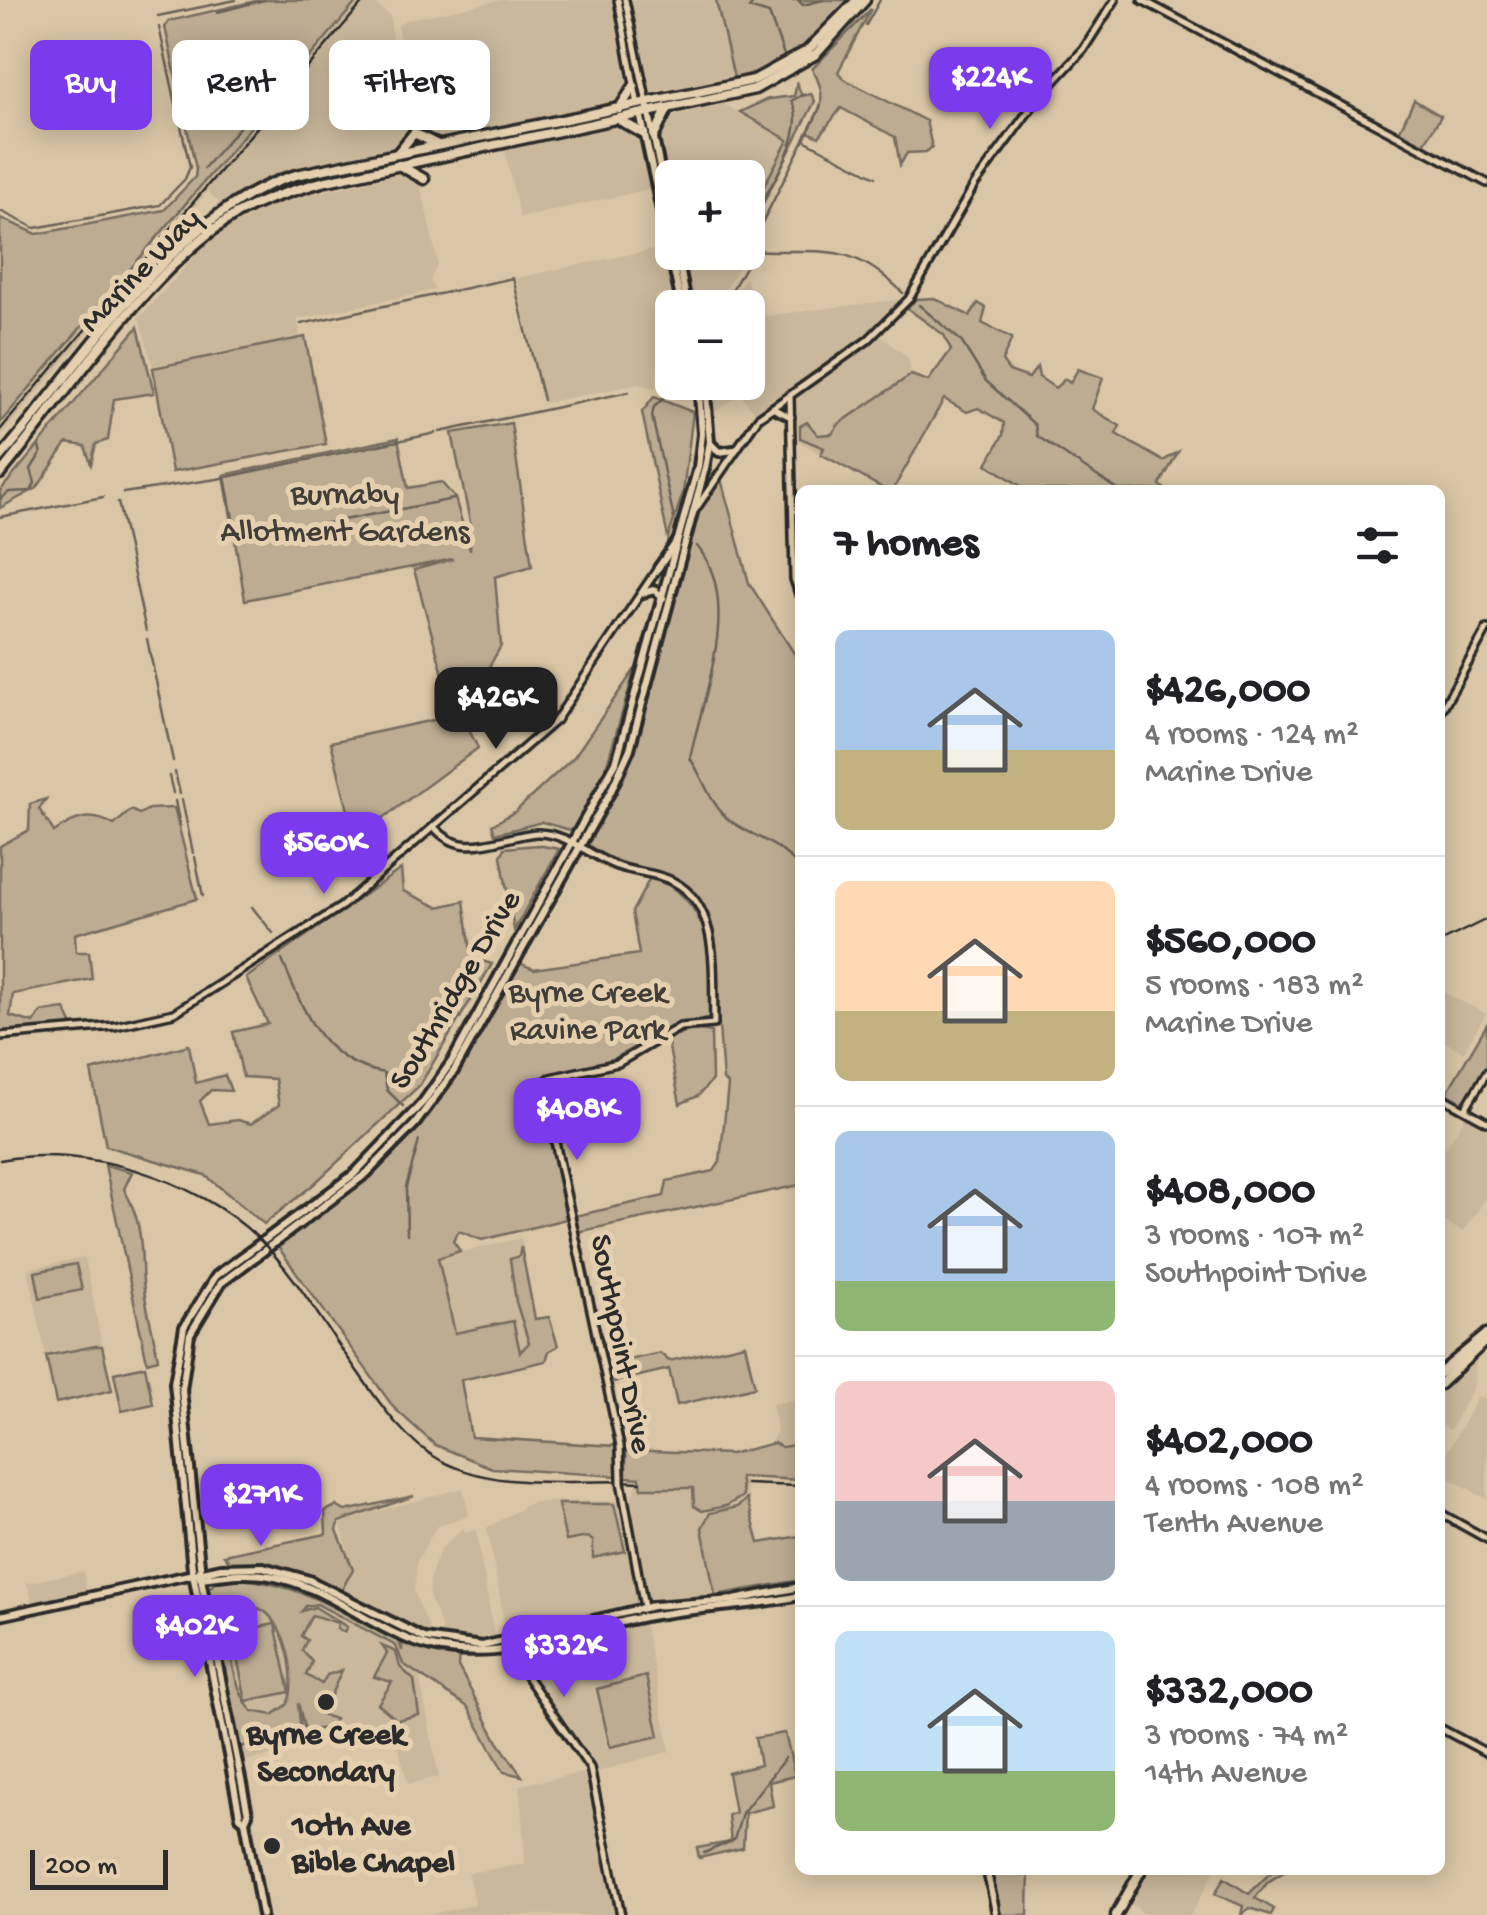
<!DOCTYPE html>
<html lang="en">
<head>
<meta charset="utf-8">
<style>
  body { margin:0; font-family:"Gochi Hand",sans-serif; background:#f6f6f6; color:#202124; height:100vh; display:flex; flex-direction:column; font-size:38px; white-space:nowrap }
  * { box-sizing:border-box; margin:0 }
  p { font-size:32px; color:#757577 }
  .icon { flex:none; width:55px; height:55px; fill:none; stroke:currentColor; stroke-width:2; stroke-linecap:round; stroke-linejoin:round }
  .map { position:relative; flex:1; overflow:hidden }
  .side { position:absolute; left:795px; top:485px; width:650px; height:1390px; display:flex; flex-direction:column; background:#fff; border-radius:15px; box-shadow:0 5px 25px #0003 }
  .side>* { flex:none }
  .guide { position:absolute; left:30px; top:40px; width:615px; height:90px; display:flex; gap:20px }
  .buttons { position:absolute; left:655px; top:160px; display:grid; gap:20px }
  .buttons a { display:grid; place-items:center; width:110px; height:110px; border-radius:15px; background:#fff; box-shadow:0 5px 25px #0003; font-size:50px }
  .scale { position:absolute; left:30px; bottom:25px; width:138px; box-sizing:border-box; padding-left:10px; border:5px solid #2b2b2b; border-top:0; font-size:28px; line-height:35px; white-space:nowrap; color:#2b2b2b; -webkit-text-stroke:8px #e4d0ae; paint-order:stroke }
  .price { position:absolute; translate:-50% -85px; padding:0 22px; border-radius:20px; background:#7c3aed; color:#fff; font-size:32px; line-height:65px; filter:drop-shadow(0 2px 5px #0008) }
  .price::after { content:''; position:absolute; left:50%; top:60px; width:30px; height:22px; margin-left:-15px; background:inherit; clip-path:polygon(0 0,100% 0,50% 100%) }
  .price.current { background:#222; color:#fff }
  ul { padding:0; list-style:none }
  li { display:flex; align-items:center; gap:30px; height:250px; padding:0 40px }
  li+li { border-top:2px solid #e0e0e0 }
  li span { display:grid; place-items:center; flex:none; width:280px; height:200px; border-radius:15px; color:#555 }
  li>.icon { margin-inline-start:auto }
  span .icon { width:120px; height:120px; fill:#fffc; stroke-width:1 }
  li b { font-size:42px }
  h2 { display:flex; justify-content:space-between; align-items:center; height:120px; padding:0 40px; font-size:42px }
  .tag { padding:0 35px; border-radius:15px; background:#fff; box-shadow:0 5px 25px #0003; font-size:35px; line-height:90px }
  .tag.current { background:#7c3aed; color:#fff }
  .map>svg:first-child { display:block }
  .built { fill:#c9b89b }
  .green { fill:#bcac92; stroke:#746c5e; stroke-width:2.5; fill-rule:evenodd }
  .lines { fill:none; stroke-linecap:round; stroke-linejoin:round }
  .stream { stroke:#696257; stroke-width:2.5 }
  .tertiary-casing { stroke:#2b2b2b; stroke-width:12 }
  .secondary-casing { stroke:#2b2b2b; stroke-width:14 }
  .primary-casing { stroke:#2b2b2b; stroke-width:15 }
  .tertiary { stroke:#e4d0ae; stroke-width:5 }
  .secondary { stroke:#e4d0ae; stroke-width:6 }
  .primary { stroke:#e4d0ae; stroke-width:8 }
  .rail { stroke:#2b2b2b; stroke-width:2.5 }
  .tertiary-bridge-casing { stroke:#2b2b2b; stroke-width:12; stroke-linecap:butt }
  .tertiary-bridge { stroke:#e4d0ae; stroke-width:5 }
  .poi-dot { fill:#2b2b2b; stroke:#e4d0ae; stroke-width:4 }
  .labels { text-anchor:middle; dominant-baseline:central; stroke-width:10; stroke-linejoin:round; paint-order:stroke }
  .street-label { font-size:32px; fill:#2b2b2b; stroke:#e4d0ae }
  .park-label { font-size:32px; fill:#413e3a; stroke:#e4d0ae }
  .poi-label { font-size:32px; font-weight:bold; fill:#2b2b2b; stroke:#e4d0ae }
</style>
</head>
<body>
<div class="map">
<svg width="1487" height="1915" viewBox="0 0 1487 1915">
  <rect width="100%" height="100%" fill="#d9c6a6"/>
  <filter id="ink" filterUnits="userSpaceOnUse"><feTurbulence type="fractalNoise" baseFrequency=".01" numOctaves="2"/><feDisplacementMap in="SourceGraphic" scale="20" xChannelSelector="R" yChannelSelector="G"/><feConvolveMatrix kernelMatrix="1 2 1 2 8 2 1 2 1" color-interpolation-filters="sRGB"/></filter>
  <g filter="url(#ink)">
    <!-- built -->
    <g class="built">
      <polygon points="358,0 371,0 390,16 396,81 408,127 405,142 394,150 286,171 220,205 208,191 0,436 0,423"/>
      <polygon points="501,0 614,0 627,85 622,101 439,138 423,134 397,27 405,20"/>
      <polygon points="628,0 717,0 734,78 650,92"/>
      <polygon points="724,104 787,140 748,216 748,178 672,178 672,213 658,143 665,118"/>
      <polygon points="621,125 635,131 642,141 654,188 520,218 504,148"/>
      <polygon points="403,173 420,183 438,264 430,280 435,290 298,319 300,336 153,366 139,318 214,235 281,201"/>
      <polygon points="666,247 679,307 672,308 672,366 658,368 656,388 639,384 544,403 516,278"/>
      <polygon points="680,253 735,253 738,268 715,307 691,307"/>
      <polygon points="745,277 764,316 903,299 864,337 756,414 740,394 713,413 708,383 748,382 748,308 729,307"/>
      <polygon points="880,335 909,359 911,375 839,424 821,454 798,441 797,397"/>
      <polygon points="1440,990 1486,1014 1463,1052 1440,1039"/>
      <polygon points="1465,1117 1487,1127 1487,1197 1463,1232 1440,1219 1440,1157"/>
      <polygon points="521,1238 540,1350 461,1365 438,1258"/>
      <polygon points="85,1257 102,1346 46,1356 28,1269"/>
      <polygon points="1471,1359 1476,1362 1473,1388 1450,1430 1440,1424 1440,1389"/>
      <polygon points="1478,1396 1487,1401 1487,1499 1440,1473 1440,1465"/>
      <polygon points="797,1399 800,1444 770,1444 777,1431 772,1404"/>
      <polygon points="744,1477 749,1504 702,1528 715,1598 649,1601 629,1502 640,1478"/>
      <polygon points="463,1488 469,1515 436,1527 417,1561 414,1592 433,1637 340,1593 353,1569 340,1522"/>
      <polygon points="617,1501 638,1603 531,1635 507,1637 487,1528 532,1502"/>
      <polygon points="463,1528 465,1533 476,1530 495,1641 439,1639 442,1629 429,1596 430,1577 440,1550"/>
      <polygon points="84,1571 86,1593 32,1601 27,1583"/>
      <polygon points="255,1576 292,1584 402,1639 405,1664 419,1675 439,1777 408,1784 394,1730 240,1762 206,1587 220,1578"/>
      <polygon points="644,1621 670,1751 597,1772 522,1663 521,1655 579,1634"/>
      <polygon points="582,1773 590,1780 617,1915 425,1915 475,1905 468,1873 525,1864 520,1785"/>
      <polygon points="1149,1870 1215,1870 1191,1915 1145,1915 1132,1904"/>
    </g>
    <!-- green -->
    <g class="green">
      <polygon points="260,0 358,0 0,423 0,218 37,234 164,210 195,177 196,169 165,27 169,21"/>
      <path d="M716,0H852C817,37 786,68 734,78Z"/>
      <path d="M871,9L838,72L844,79L926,121L932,147L926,152L907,153L900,165L895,137L841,108L819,137L808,132C822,106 828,95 812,69Z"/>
      <polygon points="797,84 802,96 811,94 815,101 748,233 748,217 788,140 740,112 768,99 794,96"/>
      <polygon points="1414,100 1441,116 1424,144 1399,132"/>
      <polygon points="934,298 970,316 978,303 986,308 982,323 1012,338 1002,361 1009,371 1029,378 1037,367 1039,377 1055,388 1065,379 1070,383 1078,369 1103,378 1092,409 1120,426 1116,434 1163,461 1178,452 1160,485 1166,490 1027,490 987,464 1003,435 1004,423 978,408 967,412 944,399 893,490 886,490 821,454 824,448 800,438 800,426 807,422 818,435 832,434 839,424 911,375 928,381 951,350 944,335 907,308 916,299"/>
      <polygon points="138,327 154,393 114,399 108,440 96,444 91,464 85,446 67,443 37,488 0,508 0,491"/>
      <polygon points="305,337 326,444 172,472 153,368"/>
      <polygon points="654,397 693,412 683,493 668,538 642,412"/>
      <polygon points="511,423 532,566 495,577 501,646 490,665 490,675 448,692 414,570 453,559 245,600 224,475 398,438 408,488 441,482 455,498 470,550 471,527 452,433"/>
      <path d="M721,479L749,583L797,658L800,681V1185L577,1232L575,1216L664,1196L667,1181L714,1171L720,1162L728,1085L723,1080L712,932C694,846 611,887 588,843L638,735L697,513Z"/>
      <polygon points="635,669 602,781 573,831 542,822 495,834 492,825 516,811 574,757"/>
      <polygon points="461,714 478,748 355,839 331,742"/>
      <path d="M46,799L39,809L54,832C74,818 91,811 114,825L131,810L139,814L149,809L174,808L197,899L75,934L76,952H89L92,979L13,994L10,1016L34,1023L41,1012L65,1009L73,1026L0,1031V846L29,830L30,804Z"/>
      <polygon points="537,845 559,849 514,930 501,856 505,848"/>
      <polygon points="401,869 403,891 438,907 464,901 472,958 492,964 420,1085 314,1184 264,1224 205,1175 106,1146 91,1071 189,1045 196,1083 225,1075 231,1091 211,1090 200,1101 209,1124 238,1120 251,1124 279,1105 275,1079 243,1077 233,1032 268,1024 246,978"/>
      <path d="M650,878C709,894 718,964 709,1018L670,1027L610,1061L541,1077L539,1083L566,1219L482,1240L459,1231L453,1241L460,1251L438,1258L455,1333L513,1321L520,1352L529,1343L516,1302L510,1259L519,1256L521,1247L535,1319L549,1317L558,1346L549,1351L546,1361L461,1380L471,1437L615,1446L617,1476L492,1468L435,1445L394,1408L276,1244C404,1157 445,1096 519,963L534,969L639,954L632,912Z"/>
      <polygon points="1487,1024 1487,1067 1467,1101 1462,1102 1449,1094 1449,1089"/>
      <polygon points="695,1029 711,1032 712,1080 698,1096 680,1104 667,1038"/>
      <path d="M105,1165L132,1172L124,1189C139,1216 141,1235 142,1265C142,1295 153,1329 158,1359L147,1362Z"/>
      <polygon points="76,1264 82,1290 40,1298 35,1272"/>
      <polygon points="745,1344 755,1387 677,1405 669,1369 614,1382 610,1364 660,1353 669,1361"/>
      <polygon points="95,1346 102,1346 112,1390 56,1403 46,1356"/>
      <polygon points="145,1366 153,1404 122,1411 114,1373"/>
      <polygon points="774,1443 782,1447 800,1444 800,1480 740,1477 743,1496 726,1506 702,1511 694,1506 693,1488 642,1488 640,1478 626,1477 626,1450 730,1454"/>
      <polygon points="414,1496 339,1522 337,1530 353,1569 340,1593 284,1569 232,1564 224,1555 326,1534 325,1511 336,1506 345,1511"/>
      <polygon points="747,1499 759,1543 800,1536 800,1580 715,1595 702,1528 710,1513 737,1507"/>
      <polygon points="558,1504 614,1504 625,1551 593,1558 593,1541 588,1537 566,1541"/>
      <path d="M233,1579C295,1580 345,1614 399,1641L402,1651V1639L459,1655L458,1666L498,1742L522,1776L504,1772L468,1707L403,1664L396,1646L317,1604L306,1606L302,1611L315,1607L347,1627L344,1632L337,1628L338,1623L312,1615L301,1636L307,1640L302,1650L312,1662L306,1675L322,1684L327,1675L342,1670L322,1715L335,1719L330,1728L305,1730L298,1703L301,1731L237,1748L206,1590L217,1582ZM258,1608C286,1618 299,1681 287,1705L273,1715L252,1711C232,1689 215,1612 258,1608Z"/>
      <polygon points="275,1624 290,1692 246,1701 232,1632"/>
      <polygon points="382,1646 396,1652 400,1667 414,1680 419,1715 397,1720 378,1704 392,1682 374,1677 387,1653"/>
      <polygon points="646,1676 659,1736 610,1747 597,1689"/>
      <polygon points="785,1733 795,1776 769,1782 773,1806 745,1813 743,1848 699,1858 697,1848 731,1842 728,1815 735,1813 728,1773 760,1765 755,1738"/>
      <polygon points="990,1870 1029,1870 1028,1915 1001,1915"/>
      <polygon points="1273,1870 1287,1870 1268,1882 1255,1898 1274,1909 1271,1915 1249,1908 1241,1915 1243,1906 1215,1894 1224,1878 1249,1894"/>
    </g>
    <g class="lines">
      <!-- stream -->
      <g class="stream">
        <polyline points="756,0 749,8 769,14 784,55"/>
        <polyline points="798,0 803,5 823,0"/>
        <polyline points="218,12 264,0"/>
        <polyline points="158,16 236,0"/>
        <polyline points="866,25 880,0"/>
        <polyline points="806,141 876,177"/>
        <polyline points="204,168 302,54"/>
        <polyline points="0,211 35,228 160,205 185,179 190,167 159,27"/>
        <path d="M748,224C765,197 811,129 791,101L804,94"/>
        <polyline points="753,241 821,106"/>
        <path d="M748,250C819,255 847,237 903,293"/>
        <polyline points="919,305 961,341 986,381 1035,425 1037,436 1118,490"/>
        <polyline points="722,308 746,265 743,252"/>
        <polyline points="301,324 513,278 543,400"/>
        <polyline points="440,432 629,392"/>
        <polyline points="225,477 237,540 454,499"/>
        <polyline points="123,493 217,479 436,433"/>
        <polyline points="0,499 9,492 31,491 35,483 31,469 41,453 39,447"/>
        <polyline points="118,502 146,631"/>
        <polyline points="0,517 103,497"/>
        <polyline points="674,519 652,416 654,407 681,382"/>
        <path d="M697,546C743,601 703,695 690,758C703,777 710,804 729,820C752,837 785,844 800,871"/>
        <polyline points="147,639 173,761"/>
        <polyline points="175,772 180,794"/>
        <polyline points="169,776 173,793"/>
        <polyline points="182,800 193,853"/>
        <polyline points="175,801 180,826"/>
        <polyline points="195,857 203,896"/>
        <polyline points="252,907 273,933"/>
        <path d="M282,960C305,1013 321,1062 384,1073L387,1090L403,1106"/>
        <polyline points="407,1234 406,1187 419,1141"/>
        <polyline points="704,1853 734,1840 742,1813 785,1758"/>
      </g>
      <!-- tertiary casing -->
      <g class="tertiary-casing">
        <g id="tertiary">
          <polyline points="618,0 638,105"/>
          <polyline points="625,0 647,103"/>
          <polyline points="1142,0 1487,183"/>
          <polyline points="790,395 794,579 800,597"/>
          <polyline points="772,408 791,417"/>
          <polyline points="695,510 758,418 868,340 909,299 975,184 1036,101 1083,50 1115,0"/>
          <polyline points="1440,713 1487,629"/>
          <path d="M435,828C464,861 500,836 536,833C565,832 590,855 614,865C634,873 656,872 674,882C722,907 712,978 714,1024L680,1027L618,1063L550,1078L543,1085L620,1446L621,1477"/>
          <polyline points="0,1036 115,1026 174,1013 342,906 556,720 658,568"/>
          <polyline points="1440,1096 1487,1122"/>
          <polyline points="1465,1109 1487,1072"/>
          <polyline points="621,1482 644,1607"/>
          <polyline points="1440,1513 1487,1539"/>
          <polyline points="504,1643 590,1768 621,1915"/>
          <polyline points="1440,1728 1487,1753"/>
          <polyline points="987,1870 996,1915"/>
          <polyline points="987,1873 995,1907"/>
        </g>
      </g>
      <!-- secondary casing -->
      <g class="secondary-casing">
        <g id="secondary">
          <polyline points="647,103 672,229"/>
          <polyline points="640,113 682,308"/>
          <polyline points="677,252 688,308"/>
          <polyline points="710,443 719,452 734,450"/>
          <polyline points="658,568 677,541"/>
          <polyline points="643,593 654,590 663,598"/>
          <path d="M200,1578C225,1575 250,1571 275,1577C335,1589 381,1639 442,1649C513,1662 580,1628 650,1616C700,1607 750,1607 800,1596"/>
          <polyline points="0,1616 221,1568 263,1567 309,1580 424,1638 482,1646 653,1606 734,1600 800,1587"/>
          <polyline points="515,1662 521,1648"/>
          <polyline points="245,1821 240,1817 192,1569 174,1383 184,1327 216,1276 354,1174 423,1102 452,1061 616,762 698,467 702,434 698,382"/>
          <polyline points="262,1915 245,1821 248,1814 202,1584 182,1390 190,1334 221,1283 367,1173 415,1124 454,1071 611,791 630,749 705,468 710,442 705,382"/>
        </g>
      </g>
      <!-- primary casing -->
      <g class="primary-casing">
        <g id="primary">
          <polyline points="619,109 634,86"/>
          <polyline points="621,121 644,134"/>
          <polyline points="654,136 667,110"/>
          <polyline points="397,154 414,133 438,145"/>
          <polyline points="399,165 424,179"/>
          <path d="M0,458C79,367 178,208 296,175L754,80L807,51L857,0"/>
          <path d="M0,474C63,398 139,284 217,227C248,203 285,193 322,182L755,89L816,54L865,0"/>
          <polyline points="1440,1373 1487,1334"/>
          <polyline points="1440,1384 1485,1341 1487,1334"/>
          <polyline points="1116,1915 1141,1870"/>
        </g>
      </g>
      <!-- tertiary -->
      <use href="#tertiary" class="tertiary"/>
      <!-- secondary -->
      <use href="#secondary" class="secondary"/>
      <!-- primary -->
      <use href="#primary" class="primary"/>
      <!-- rail -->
      <g class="rail">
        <polyline points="0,430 365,0"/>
        <polyline points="1440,942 1487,919"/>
        <path d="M0,1160C85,1144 196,1178 259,1239C293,1272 318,1316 345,1354C373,1392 398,1437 440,1460C500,1493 576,1478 641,1482"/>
        <polyline points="746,1484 800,1486"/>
      </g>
      <!-- tertiary-bridge casing -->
      <g class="tertiary-bridge-casing">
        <polyline id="tertiary-bridge" points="621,1477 621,1482"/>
      </g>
      <!-- tertiary-bridge -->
      <use href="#tertiary-bridge" class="tertiary-bridge"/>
    </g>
  </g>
  <!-- markers -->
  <g class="poi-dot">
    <circle cx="326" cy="1702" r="10"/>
    <circle cx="272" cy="1846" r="10"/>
  </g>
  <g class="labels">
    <!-- street labels -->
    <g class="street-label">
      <text transform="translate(142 272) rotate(-46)">Marine Way</text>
      <text transform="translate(457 991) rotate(-59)">Southridge Drive</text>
      <text transform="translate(619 1344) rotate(79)">Southpoint Drive</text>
    </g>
    <!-- park labels -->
    <g class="park-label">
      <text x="345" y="497">Burnaby<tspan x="345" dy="37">Allotment Gardens</tspan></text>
      <text x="588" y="995">Byrne Creek<tspan x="588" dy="37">Ravine Park</tspan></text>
    </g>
    <!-- poi labels -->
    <g class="poi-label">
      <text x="326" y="1737">Byrne Creek<tspan x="326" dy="37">Secondary</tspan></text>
      <text x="292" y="1828" text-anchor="start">10th Ave<tspan x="292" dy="37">Bible Chapel</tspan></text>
    </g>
  </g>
</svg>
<div class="buttons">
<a>+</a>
<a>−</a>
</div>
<div class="scale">200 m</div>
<b class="price" style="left:990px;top:132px">$224K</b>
<b class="price current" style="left:496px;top:752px">$426K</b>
<b class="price" style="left:324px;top:897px">$560K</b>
<b class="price" style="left:577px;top:1163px">$408K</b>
<b class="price" style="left:261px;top:1549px">$271K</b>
<b class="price" style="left:195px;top:1680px">$402K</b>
<b class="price" style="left:564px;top:1700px">$332K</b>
<div class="guide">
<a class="tag current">Buy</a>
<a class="tag">Rent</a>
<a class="tag">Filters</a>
</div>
<section class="side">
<h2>7 homes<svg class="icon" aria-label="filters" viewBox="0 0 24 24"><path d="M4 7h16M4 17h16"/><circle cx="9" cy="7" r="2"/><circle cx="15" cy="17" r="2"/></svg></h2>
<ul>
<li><span style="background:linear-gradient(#a9c7e8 60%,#c2b280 0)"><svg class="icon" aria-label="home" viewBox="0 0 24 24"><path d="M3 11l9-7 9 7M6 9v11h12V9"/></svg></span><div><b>$426,000</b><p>4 rooms · 124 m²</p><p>Marine Drive</p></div></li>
<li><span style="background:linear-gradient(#ffd9b3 65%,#c2b280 0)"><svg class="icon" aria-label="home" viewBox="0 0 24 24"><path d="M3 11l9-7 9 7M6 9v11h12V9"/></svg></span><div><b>$560,000</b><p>5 rooms · 183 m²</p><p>Marine Drive</p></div></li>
<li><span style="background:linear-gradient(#a9c7e8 75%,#8fb573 0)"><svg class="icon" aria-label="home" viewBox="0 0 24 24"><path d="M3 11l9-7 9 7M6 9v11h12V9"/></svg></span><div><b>$408,000</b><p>3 rooms · 107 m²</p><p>Southpoint Drive</p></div></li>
<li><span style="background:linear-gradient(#f6c9c9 60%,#9aa5b1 0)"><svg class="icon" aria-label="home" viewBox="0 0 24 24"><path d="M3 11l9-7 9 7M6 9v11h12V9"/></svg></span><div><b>$402,000</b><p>4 rooms · 108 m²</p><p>Tenth Avenue</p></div></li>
<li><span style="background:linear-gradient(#bfe0f5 70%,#8fb573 0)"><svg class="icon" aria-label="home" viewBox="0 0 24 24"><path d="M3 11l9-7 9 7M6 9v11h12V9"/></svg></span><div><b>$332,000</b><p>3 rooms · 74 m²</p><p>14th Avenue</p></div></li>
</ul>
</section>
</div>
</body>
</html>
